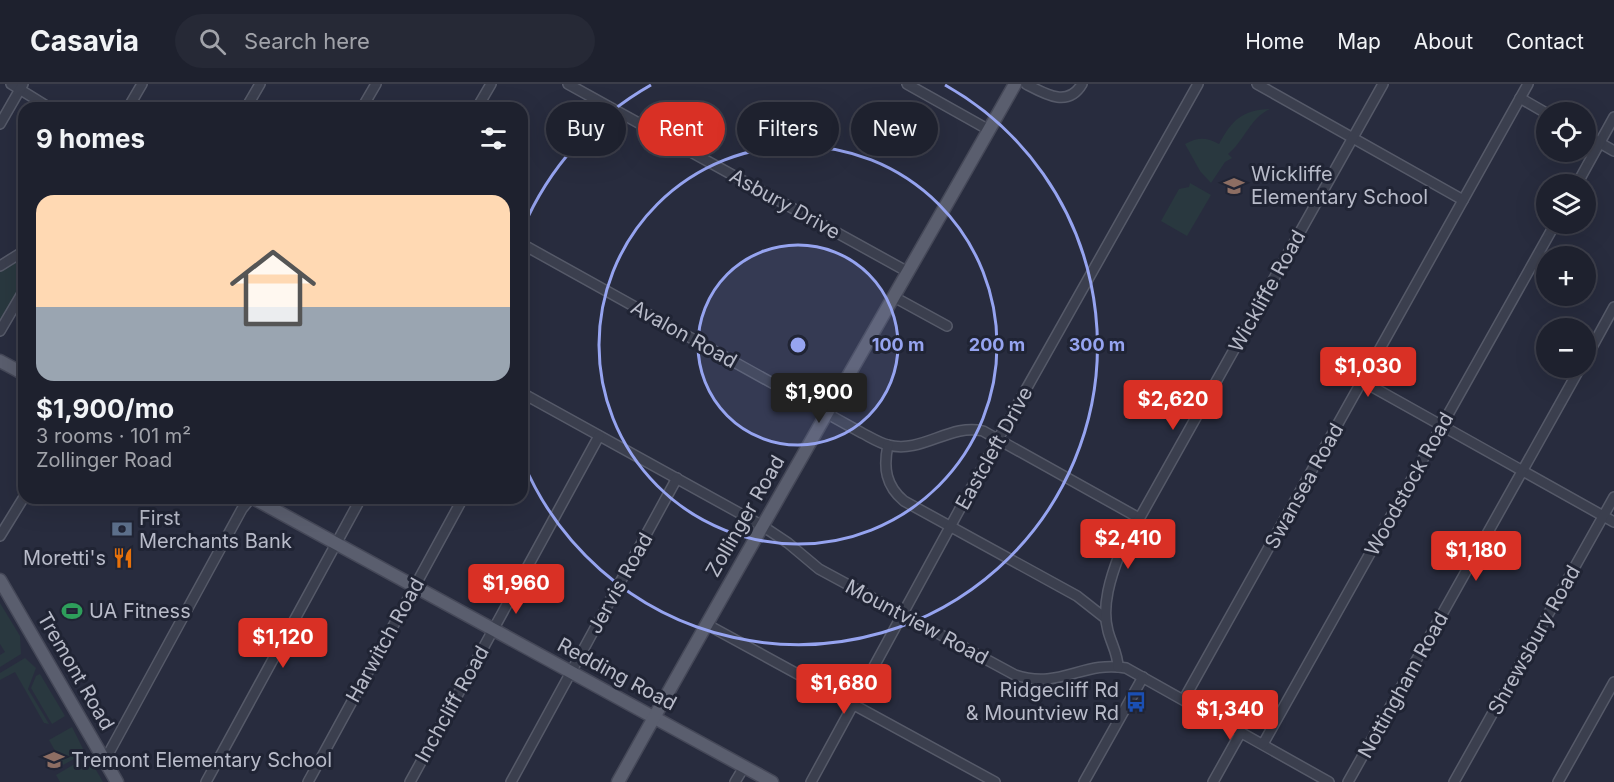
<!DOCTYPE html>
<html lang="en">
<head>
<meta charset="utf-8">
<style>
  body { margin:0; font-family:Inter,sans-serif; background:#262936; color:#f1f3f6; height:100vh; display:flex; flex-direction:column; font-size:22px; white-space:nowrap }
  * { box-sizing:border-box; margin:0 }
  p { font-size:20px; color:#a1a3aa }
  .icon { flex:none; width:33px; height:33px; fill:none; stroke:currentColor; stroke-width:2; stroke-linecap:round; stroke-linejoin:round }
  .map { position:relative; flex:1; overflow:hidden }
  .side { position:absolute; left:18px; top:18px; width:510px; height:402px; display:flex; flex-direction:column; background:#1e212e; border-radius:18px; box-shadow:0 6px 24px #0002,0 0 0 2px #3c3e4a }
  .side>* { flex:none }
  .guide { position:absolute; left:546px; top:18px; width:570px; height:54px; display:flex; gap:12px }
  .buttons { position:absolute; left:1536px; top:18px; display:grid; gap:12px }
  .buttons a { display:grid; place-items:center; width:60px; height:60px; border-radius:50%; background:#1e212e; box-shadow:0 6px 24px #0002,0 0 0 2px #3c3e4a; font-size:30px }
  .price { position:absolute; translate:-50% -51px; padding:0 14px; border-radius:6px; background:#d93025; color:#fff; font-size:20px; line-height:39px; filter:drop-shadow(0 2px 3px #0008) }
  .price::after { content:''; position:absolute; left:50%; top:36px; width:18px; height:14px; margin-left:-9px; background:inherit; clip-path:polygon(0 0,100% 0,50% 100%) }
  .price.selected { background:#222; color:#fff }
  ul { padding:0; list-style:none }
  li { display:grid; align-content:center; gap:12px; height:318px; padding:0 18px }
  li+li { border-top:2px solid #3c3e4a }
  li span { display:grid; place-items:center; height:186px; border-radius:18px; color:#555 }
  li>.icon { margin-inline-start:auto }
  span .icon { width:108px; height:108px; fill:#fffc; stroke-width:1 }
  li b { font-size:26px }
  h2 { display:flex; justify-content:space-between; align-items:center; height:72px; padding:0 18px; font-size:26px }
  .chip { padding:0 21px; border-radius:27px; background:#1e212e; box-shadow:0 6px 24px #0002,0 0 0 2px #3c3e4a; font-size:21px; line-height:54px }
  .chip.selected { background:#d93025; color:#fff }
  header { display:flex; align-items:center; gap:36px; box-sizing:border-box; height:84px; padding:0 30px; background:#1e212e; border-bottom:2px solid #3c3e4a }
  header strong { font-size:28px }
  nav { display:flex; gap:33px; margin-inline-start:auto; font-size:21px }
  .search { width:420px; height:54px; background:#262936; display:flex; align-items:center; gap:15px; box-sizing:border-box; padding:0 21px; border-radius:33px; color:#a1a3aa; font-size:22px }
  .map>svg:first-child { display:block }
  .green { fill:#29383f }
  .lines { fill:none; stroke-linecap:round; stroke-linejoin:round }
  .minor-casing { stroke:#565a69; stroke-width:12 }
  .major-casing { stroke:#454858; stroke-width:15 }
  .minor { stroke:#3b3f4e; stroke-width:9 }
  .major { stroke:#5a5e6e; stroke-width:12 }
  .ring { fill:none; stroke:#96a4f0; stroke-width:3 }
  .labels { text-anchor:middle; dominant-baseline:central; stroke-width:6; stroke-linejoin:round; paint-order:stroke }
  .poi-label { font-size:20px; fill:#b8bbc9; stroke:#202434; text-anchor:start }
  .street-label { font-size:20px; fill:#b8bbc9; stroke:#202434 }
  .centre { fill:#96a4f0; stroke:#202434; stroke-width:3 }
  .ring-label { font-size:18px; text-anchor:middle; font-weight:bold; fill:#96a4f0; stroke:#202434; stroke-width:6; stroke-linejoin:round; paint-order:stroke }
</style>
</head>
<body>
<header>
<strong>Casavia</strong>
<div class="search"><svg class="icon" aria-label="search" viewBox="0 0 24 24"><circle cx="10" cy="10" r="6"/><path d="M15 15l6 6"/></svg>Search here</div>
<nav><a>Home</a><a>Map</a><a>About</a><a>Contact</a></nav>
</header>
<div class="map">
<svg width="1614" height="698" viewBox="0 0 1614 698">
  <rect width="100%" height="100%" fill="#282c3e"/>
  <!-- green -->
  <g class="green">
    <path d="M1270,25C1250,34 1245,56 1228,70L1232,74L1225,78L1211,99L1200,87L1185,60C1198,53 1206,53 1219,60C1232,36 1242,26 1270,25Z"/>
    <polygon points="1190,99 1211,111 1187,152 1161,137 1179,105 1189,103"/>
    <polygon points="24,174 24,197 0,239 0,188"/>
    <polygon points="0,519 20,552 21,570 0,583 0,571 5,568 0,560"/>
    <polygon points="25,574 36,584 28,605 49,640 44,639 15,588 0,596 0,589"/>
    <polygon points="40,590 65,632 52,640 31,604 36,592"/>
    <polygon points="72,643 85,669 63,681 49,656"/>
    <polygon points="88,672 103,698 60,698 56,691"/>
  </g>
  <g class="lines">
    <!-- minor casing -->
    <g class="minor-casing">
      <g id="minor">
        <polyline points="11,0 50,24"/>
        <polyline points="568,0 908,188"/>
        <polyline points="907,0 989,46"/>
        <path d="M1026,0C1045,10 1068,24 1082,0"/>
        <polyline points="1257,0 1463,116"/>
        <polyline points="1520,14 1546,29"/>
        <polyline points="128,24 142,0"/>
        <polyline points="246,24 260,0"/>
        <polyline points="362,24 376,0"/>
        <polyline points="477,24 491,0"/>
        <polyline points="0,40 23,0"/>
        <polyline points="1586,51 1614,67"/>
        <polyline points="1577,100 1614,33"/>
        <path d="M522,160L862,349C870,353 879,359 888,361C922,370 950,339 983,347L1139,434"/>
        <polyline points="0,182 24,167"/>
        <polyline points="894,213 947,242"/>
        <polyline points="0,247 24,206"/>
        <polyline points="1586,274 1614,223"/>
        <polyline points="1362,297 1614,438"/>
        <path d="M522,309L761,441L788,459L819,485L1015,591C1060,606 1083,576 1126,584L1329,698"/>
        <path d="M888,361C883,384 886,402 904,417L1077,512L1105,534"/>
        <polyline points="0,452 24,413"/>
        <polyline points="706,540 995,698"/>
        <path d="M1118,583C1118,570 1111,559 1108,547C1101,522 1111,492 1120,469L1383,0"/>
        <polyline points="1184,615 1528,0"/>
        <polyline points="1263,660 1555,140"/>
        <polyline points="105,676 242,425 251,414"/>
        <polyline points="206,698 361,414"/>
        <polyline points="308,698 463,414"/>
        <polyline points="410,698 599,352"/>
        <polyline points="511,698 677,394"/>
        <polyline points="735,698 744,683"/>
        <polyline points="811,698 998,355 1198,0"/>
        <polyline points="1084,698 1143,593"/>
        <polyline points="1213,698 1241,648"/>
        <polyline points="1348,698 1580,284"/>
        <polyline points="1454,698 1614,413"/>
        <polyline points="1558,698 1614,598"/>
      </g>
    </g>
    <!-- major casing -->
    <g class="major-casing">
      <g id="major">
        <polyline points="0,277 24,290"/>
        <polyline points="253,414 772,698"/>
        <polyline points="0,496 117,698"/>
        <path d="M618,698C748,464 883,233 1015,0"/>
      </g>
    </g>
    <!-- minor -->
    <use href="#minor" class="minor"/>
    <!-- major -->
    <use href="#major" class="major"/>
  </g>
  <!-- distance rings -->
  <circle cx="798" cy="261" r="100" fill="#96a4f0" fill-opacity=".12"/>
  <g class="ring">
    <circle cx="798" cy="261" r="100"/>
    <circle cx="798" cy="261" r="199"/>
    <path d="M523 144A299 299 0 0 1 651 1M945 1A299 299 0 1 1 523 378"/>
  </g>
  <!-- icons -->
  <defs>
    <g id="school-bare" transform="scale(1.62)"><path d="M0-5L7-2L0 1L-7-2ZM-4 1L0 2.5L4 1V4Q0 6-4 4Z" fill="#8d6e63" stroke="#202434" stroke-width="2.5" paint-order="stroke"/></g>
    <g id="bank-bare" transform="scale(1.62)"><path d="M-6-4H6V4H-6ZM0-2.3a2.3 2.3 0 1 0 0 4.6a2.3 2.3 0 1 0 0-4.6Z" fill="#5c6f8a" stroke="#202434" stroke-width="2.5" paint-order="stroke"/></g>
    <g id="restaurant-bare" transform="scale(1.62)"><path d="M-5-6h1v4h1v-4h1v4h1v-4h1v5L-1.5 .5V6h-2V.5L-5-1ZM5-6V6H3V1.5H1.5Q1.5-4 5-6Z" fill="#e8710a" stroke="#202434" stroke-width="2.5" paint-order="stroke"/></g>
    <g id="stadium-bare" transform="scale(1.62)"><path d="M0-5a6.5 5 0 1 0 0 10a6.5 5 0 1 0 0-10ZM-3.5-1.8h7v3.6h-7Z" fill="#2e9e5b" stroke="#202434" stroke-width="2.5" paint-order="stroke"/></g>
    <g id="bus-bare" transform="scale(1.62)"><path d="M-5-6H5V4H4V6H2V4H-2V6H-4V4H-5ZM-3.5-4V0h7V-4ZM-3.5 1.2v1.5H-2V1.2ZM2 1.2v1.5H3.5V1.2Z" fill="#1a4fb4" stroke="#202434" stroke-width="2.5" paint-order="stroke"/></g>
  </defs>
  <g fill-rule="evenodd">
    <use href="#school-bare" x="1234" y="102"/>
    <use href="#bank-bare" x="122" y="445"/>
    <use href="#restaurant-bare" x="123" y="474"/>
    <use href="#stadium-bare" x="72" y="527"/>
    <use href="#bus-bare" x="1136" y="618"/>
    <use href="#school-bare" x="54" y="676"/>
  </g>
  <g class="labels">
    <!-- poi labels -->
    <g class="poi-label">
      <text x="1251" y="90">Wickliffe<tspan x="1251" dy="23">Elementary School</tspan></text>
      <text x="139" y="434">First<tspan x="139" dy="23">Merchants Bank</tspan></text>
      <text x="106" y="474" text-anchor="end">Moretti's</text>
      <text x="89" y="527">UA Fitness</text>
      <text x="1119" y="606" text-anchor="end">Ridgecliff Rd<tspan x="1119" dy="23">&amp; Mountview Rd</tspan></text>
      <text x="71" y="676">Tremont Elementary School</text>
    </g>
    <!-- street labels -->
    <g class="street-label">
      <text transform="translate(785 120) rotate(29)">Asbury Drive</text>
      <text transform="translate(1267 207) rotate(-61)">Wickliffe Road</text>
      <text transform="translate(684 250) rotate(29)">Avalon Road</text>
      <text transform="translate(994 364) rotate(-61)">Eastcleft Drive</text>
      <text transform="translate(1409 400) rotate(-61)">Woodstock Road</text>
      <text transform="translate(1304 402) rotate(-61)">Swansea Road</text>
      <text transform="translate(745 432) rotate(-60)">Zollinger Road</text>
      <text transform="translate(620 499) rotate(-61)">Jervis Road</text>
      <text transform="translate(917 538) rotate(28)">Mountview Road</text>
      <text transform="translate(385 556) rotate(-61)">Harwitch Road</text>
      <text transform="translate(1534 556) rotate(-61)">Shrewsbury Road</text>
      <text transform="translate(76 587) rotate(60)">Tremont Road</text>
      <text transform="translate(617 590) rotate(28)">Redding Road</text>
      <text transform="translate(1403 601) rotate(-61)">Nottingham Road</text>
      <text transform="translate(452 620) rotate(-61)">Inchcliff Road</text>
    </g>
  </g>
  <circle cx="798" cy="261" r="9" class="centre"/>
  <g class="ring-label">
    <text x="898" y="267">100 m</text>
    <text x="997" y="267">200 m</text>
    <text x="1097" y="267">300 m</text>
  </g>
</svg>
<div class="buttons">
<a><svg class="icon" aria-label="locate" viewBox="0 0 24 24"><circle cx="12" cy="12" r="6"/><path d="M12 2v4M12 18v4M2 12h4M18 12h4"/></svg></a>
<a><svg class="icon" aria-label="layers" viewBox="0 0 24 24"><path d="M12 4l9 5-9 5-9-5zM3 14l9 5 9-5"/></svg></a>
<a>+</a>
<a>−</a>
</div>
<b class="price" style="left:1368px;top:314px">$1,030</b>
<b class="price selected" style="left:819px;top:340px">$1,900</b>
<b class="price" style="left:1173px;top:347px">$2,620</b>
<b class="price" style="left:1128px;top:486px">$2,410</b>
<b class="price" style="left:1476px;top:498px">$1,180</b>
<b class="price" style="left:516px;top:531px">$1,960</b>
<b class="price" style="left:283px;top:585px">$1,120</b>
<b class="price" style="left:844px;top:631px">$1,680</b>
<b class="price" style="left:1230px;top:657px">$1,340</b>
<div class="guide">
<a class="chip">Buy</a>
<a class="chip selected">Rent</a>
<a class="chip">Filters</a>
<a class="chip">New</a>
</div>
<section class="side">
<h2>9 homes<svg class="icon" aria-label="filters" viewBox="0 0 24 24"><path d="M4 7h16M4 17h16"/><circle cx="9" cy="7" r="2"/><circle cx="15" cy="17" r="2"/></svg></h2>
<ul>
<li><span style="background:linear-gradient(#ffd9b3 60%,#9aa5b1 0)"><svg class="icon" aria-label="home" viewBox="0 0 24 24"><path d="M3 11l9-7 9 7M6 9v11h12V9"/></svg></span><div><b>$1,900/mo</b><p>3 rooms · 101 m²</p><p>Zollinger Road</p></div></li>
</ul>
</section>
</div>
</body>
</html>
